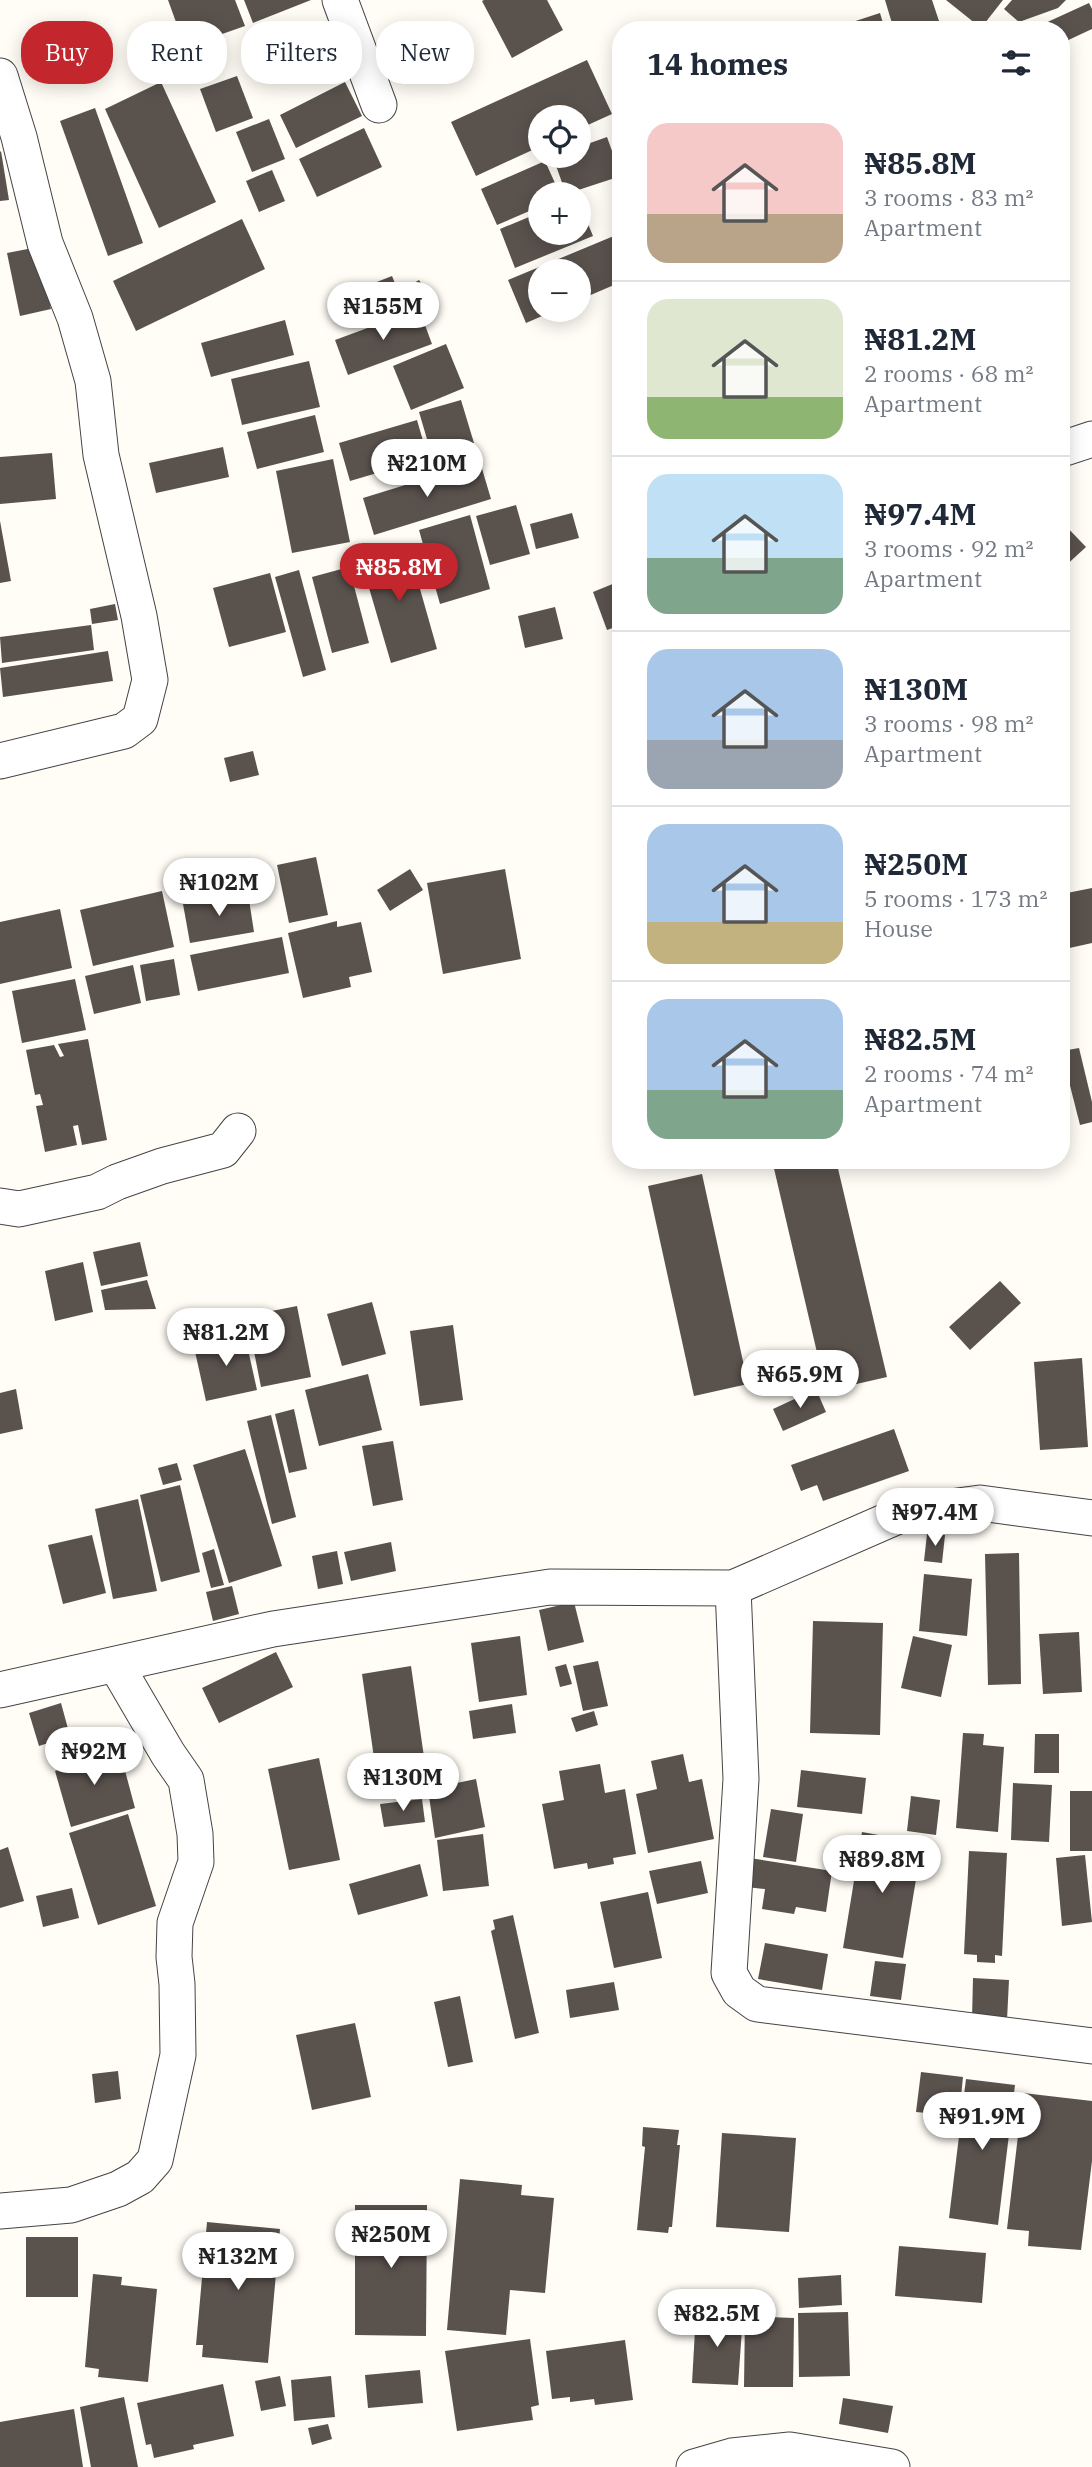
<!DOCTYPE html>
<html lang="en">
<head>
<meta charset="utf-8">
<style>
  body { margin:0; font-family:"IBM Plex Serif",serif; background:#f6f6f7; color:#1f2937; height:100vh; display:flex; flex-direction:column; font-size:26px; white-space:nowrap }
  * { box-sizing:border-box; margin:0 }
  p { font-size:23px; color:#747a83 }
  .icon { flex:none; width:38px; height:38px; fill:none; stroke:currentColor; stroke-width:2; stroke-linecap:round; stroke-linejoin:round }
  .map { position:relative; flex:1; overflow:hidden }
  .sheet { position:absolute; left:612px; top:21px; width:458px; height:1148px; display:flex; flex-direction:column; background:#fff; border-radius:28px; box-shadow:0 4px 18px #0003 }
  .sheet>* { flex:none }
  .banner { position:absolute; left:21px; top:21px; width:486px; height:63px; display:flex; gap:14px }
  .controls { position:absolute; left:528px; top:105px; display:grid; gap:14px }
  .controls a { display:grid; place-items:center; width:63px; height:63px; border-radius:50%; background:#fff; box-shadow:0 4px 18px #0003; font-size:35px }
  .price { position:absolute; translate:-50% -60px; padding:0 16px; border-radius:24px; background:#fff; color:#222; font-size:23px; line-height:46px; filter:drop-shadow(0 2px 4px #0008) }
  .price::after { content:''; position:absolute; left:50%; top:42px; width:21px; height:16px; margin-left:-10px; background:inherit; clip-path:polygon(0 0,100% 0,50% 100%) }
  .price.current { background:#c4262e; color:#fff }
  ul { padding:0; list-style:none }
  li { display:flex; align-items:center; gap:21px; height:175px; padding:0 35px }
  li+li { border-top:2px solid #e0e1e3 }
  li span { display:grid; place-items:center; flex:none; width:196px; height:140px; border-radius:21px; color:#555 }
  li>.icon { margin-inline-start:auto }
  span .icon { width:84px; height:84px; fill:#fffc; stroke-width:1 }
  li b { font-size:30px }
  h2 { display:flex; justify-content:space-between; align-items:center; height:84px; padding:0 35px; font-size:30px }
  .chip { padding:0 24px; border-radius:28px; background:#fff; box-shadow:0 4px 18px #0003; font-size:24px; line-height:63px }
  .chip.current { background:#c4262e; color:#fff }
  .map>svg:first-child { display:block }
  .building { fill:#5a524d }
  .lines { fill:none; stroke-linecap:round; stroke-linejoin:round }
  .street-casing { stroke:#444; stroke-width:37 }
  .street { stroke:#fff; stroke-width:35 }
</style>
</head>
<body>
<div class="map">
<svg width="1092" height="2467" viewBox="0 0 1092 2467">
  <rect width="100%" height="100%" fill="#fffdf5"/>
  <!-- building -->
  <g class="building">
    <polygon points="168,0 235,0 245,26 185,47"/>
    <polygon points="244,0 311,0 253,23"/>
    <polygon points="484,0 547,0 563,30 512,58 482,1"/>
    <polygon points="885,0 932,0 942,30 894,30"/>
    <polygon points="946,0 1003,0 981,28"/>
    <polygon points="1012,0 1066,0 1058,8 1019,22 1004,9"/>
    <polygon points="1089,3 1092,9 1092,29 1062,43 1062,30 1030,30"/>
    <polygon points="880,13 885,30 831,30 831,29"/>
    <polygon points="587,60 612,114 579,129 579,117 541,117 541,146 476,176 451,122"/>
    <polygon points="237,76 253,118 216,132 200,89"/>
    <polygon points="161,82 216,202 159,228 105,109"/>
    <polygon points="345,82 362,116 296,148 280,115"/>
    <polygon points="95,108 143,243 108,256 60,121"/>
    <polygon points="269,119 285,159 252,172 236,132"/>
    <polygon points="364,128 382,167 317,197 299,159"/>
    <polygon points="607,137 621,176 566,194 553,157 579,156 579,147"/>
    <polygon points="1,151 9,200 0,201 0,152"/>
    <polygon points="545,161 560,194 541,194 541,206 497,225 481,189"/>
    <polygon points="272,170 285,201 259,212 246,181"/>
    <polygon points="579,202 593,236 515,268 500,229 541,212 541,233 579,233"/>
    <polygon points="242,219 265,269 136,331 113,281"/>
    <polygon points="621,233 621,282 579,300 579,271 541,271 541,310 556,310 526,323 508,280"/>
    <polygon points="38,247 51,309 20,316 7,253"/>
    <polygon points="392,276 403,303 365,318 354,291"/>
    <polygon points="419,280 425,289 413,297 407,287"/>
    <polygon points="419,309 432,344 348,375 335,340"/>
    <polygon points="285,320 294,355 211,377 201,343"/>
    <polygon points="446,344 464,388 411,410 393,366"/>
    <polygon points="309,361 320,407 242,425 231,379"/>
    <polygon points="461,400 474,443 432,456 419,412"/>
    <polygon points="315,415 324,452 257,469 247,432"/>
    <polygon points="417,420 428,458 350,481 339,443"/>
    <polygon points="223,447 229,477 156,493 149,463"/>
    <polygon points="52,453 56,499 0,504 0,457"/>
    <polygon points="333,459 350,542 292,553 276,471"/>
    <polygon points="480,462 491,499 374,535 363,498"/>
    <polygon points="516,505 530,554 490,565 476,516"/>
    <polygon points="572,513 579,538 536,549 530,524"/>
    <polygon points="470,515 490,589 440,604 419,530"/>
    <polygon points="0,521 11,581 0,583"/>
    <polygon points="1062,522 1086,547 1062,569"/>
    <polygon points="407,543 437,649 391,663 360,557"/>
    <polygon points="349,567 369,643 332,653 312,577"/>
    <polygon points="299,570 326,670 303,677 275,577"/>
    <polygon points="270,573 286,632 229,647 213,588"/>
    <polygon points="615,583 621,600 621,625 607,630 593,592"/>
    <polygon points="115,604 118,620 92,624 90,609"/>
    <polygon points="555,607 563,639 525,648 518,616"/>
    <polygon points="91,625 94,650 2,663 0,637"/>
    <polygon points="108,651 113,681 3,697 0,668"/>
    <polygon points="253,751 259,775 230,782 224,758"/>
    <polygon points="316,857 328,915 289,923 277,865"/>
    <polygon points="410,869 423,890 390,911 377,890"/>
    <polygon points="505,869 521,959 443,974 427,883"/>
    <polygon points="1092,888 1092,943 1065,949 1062,935 1062,894"/>
    <polygon points="162,891 174,947 93,966 80,910"/>
    <polygon points="248,893 254,932 190,943 183,904"/>
    <polygon points="60,909 72,968 0,984 0,922"/>
    <polygon points="337,921 337,927 361,922 372,972 349,977 351,987 303,998 288,933"/>
    <polygon points="282,937 289,973 198,991 190,955"/>
    <polygon points="174,959 180,995 146,1001 140,965"/>
    <polygon points="133,965 141,1003 94,1014 85,976"/>
    <polygon points="75,979 86,1030 22,1043 12,991"/>
    <polygon points="88,1039 107,1140 82,1145 78,1125 73,1126 77,1145 45,1152 36,1106 43,1105 40,1094 35,1095 26,1050 54,1045 60,1057 64,1056 58,1044"/>
    <polygon points="1079,1048 1092,1102 1092,1122 1080,1125 1062,1054 1062,1051"/>
    <polygon points="772,1160 836,1160 887,1377 826,1391"/>
    <polygon points="702,1174 748,1384 694,1396 648,1186"/>
    <polygon points="140,1242 148,1276 101,1286 93,1252"/>
    <polygon points="83,1262 93,1312 55,1321 45,1271"/>
    <polygon points="147,1280 156,1309 105,1310 101,1290"/>
    <polygon points="1000,1281 1021,1303 970,1350 949,1327"/>
    <polygon points="372,1302 386,1354 342,1366 327,1314"/>
    <polygon points="297,1306 311,1377 261,1387 247,1316"/>
    <polygon points="453,1325 463,1400 420,1406 410,1331"/>
    <polygon points="245,1336 257,1390 206,1401 194,1347"/>
    <polygon points="1082,1358 1088,1447 1040,1450 1034,1362"/>
    <polygon points="368,1374 382,1430 319,1446 305,1390"/>
    <polygon points="16,1389 23,1429 0,1434 0,1393"/>
    <polygon points="816,1389 826,1412 783,1431 773,1409"/>
    <polygon points="294,1409 307,1469 289,1473 275,1414"/>
    <polygon points="271,1415 296,1517 272,1524 247,1421"/>
    <polygon points="894,1429 909,1471 823,1501 817,1485 801,1491 791,1465"/>
    <polygon points="393,1441 403,1500 373,1506 362,1446"/>
    <polygon points="245,1449 282,1566 229,1583 193,1465"/>
    <polygon points="177,1463 182,1480 163,1485 158,1468"/>
    <polygon points="180,1485 200,1572 161,1582 140,1495"/>
    <polygon points="138,1499 157,1591 113,1599 95,1509"/>
    <polygon points="927,1534 945,1535 942,1563 924,1561"/>
    <polygon points="92,1535 106,1593 63,1604 48,1545"/>
    <polygon points="391,1542 396,1571 351,1581 344,1552"/>
    <polygon points="214,1549 224,1585 211,1588 202,1553"/>
    <polygon points="337,1551 343,1584 318,1589 312,1556"/>
    <polygon points="1019,1553 1021,1684 988,1685 985,1554"/>
    <polygon points="924,1574 972,1579 967,1636 919,1631"/>
    <polygon points="232,1586 239,1614 213,1621 206,1592"/>
    <polygon points="574,1602 584,1642 548,1651 539,1610"/>
    <polygon points="813,1621 883,1623 880,1735 810,1733"/>
    <polygon points="1079,1632 1082,1692 1043,1694 1039,1634"/>
    <polygon points="520,1636 527,1695 479,1702 471,1643"/>
    <polygon points="913,1636 952,1645 941,1697 901,1688"/>
    <polygon points="276,1652 293,1687 219,1723 202,1688"/>
    <polygon points="598,1661 608,1706 583,1711 573,1666"/>
    <polygon points="566,1664 572,1684 560,1687 555,1667"/>
    <polygon points="411,1666 428,1785 379,1793 362,1674"/>
    <polygon points="61,1703 70,1736 39,1746 29,1713"/>
    <polygon points="512,1704 516,1733 473,1739 469,1711"/>
    <polygon points="594,1711 598,1725 576,1732 571,1718"/>
    <polygon points="963,1733 984,1734 983,1745 1004,1747 998,1832 956,1828"/>
    <polygon points="1035,1734 1059,1734 1059,1773 1034,1773"/>
    <polygon points="97,1747 101,1757 120,1752 135,1808 71,1827 55,1771 73,1766 69,1755"/>
    <polygon points="683,1754 689,1782 702,1779 714,1839 648,1853 636,1794 657,1789 651,1761"/>
    <polygon points="319,1758 340,1860 289,1870 268,1769"/>
    <polygon points="600,1764 605,1793 625,1789 636,1854 613,1858 614,1864 588,1869 587,1863 554,1869 542,1804 564,1800 559,1771"/>
    <polygon points="801,1770 866,1778 862,1814 797,1807"/>
    <polygon points="476,1779 485,1827 435,1838 428,1789"/>
    <polygon points="1013,1783 1052,1785 1049,1842 1011,1840"/>
    <rect x="1070" y="1791" width="22" height="60"/>
    <polygon points="911,1796 940,1800 936,1835 907,1831"/>
    <polygon points="422,1799 425,1822 384,1827 380,1804"/>
    <polygon points="771,1809 803,1814 796,1862 763,1857"/>
    <polygon points="128,1814 156,1906 98,1925 69,1833"/>
    <polygon points="862,1832 922,1843 903,1958 843,1948"/>
    <polygon points="483,1834 489,1886 443,1891 437,1840"/>
    <polygon points="8,1847 24,1901 0,1908 0,1850"/>
    <polygon points="969,1851 1007,1853 1002,1956 995,1955 995,1963 977,1962 977,1955 964,1954"/>
    <polygon points="1085,1855 1092,1922 1062,1926 1056,1858"/>
    <polygon points="750,1858 832,1871 826,1912 796,1907 794,1914 762,1909 765,1889 746,1887"/>
    <polygon points="701,1861 708,1893 657,1904 649,1871"/>
    <polygon points="420,1864 428,1896 358,1915 349,1884"/>
    <polygon points="72,1888 79,1918 43,1927 36,1896"/>
    <polygon points="648,1892 662,1958 614,1968 600,1902"/>
    <polygon points="513,1915 539,2033 515,2039 491,1931 495,1929 493,1920"/>
    <polygon points="765,1943 828,1954 822,1990 758,1979"/>
    <polygon points="875,1961 906,1964 901,2000 870,1996"/>
    <polygon points="973,1978 1009,1980 1007,2020 972,2019"/>
    <polygon points="614,1982 619,2010 570,2018 566,1990"/>
    <polygon points="460,1996 473,2062 448,2067 434,2002"/>
    <polygon points="355,2023 371,2097 312,2110 296,2035"/>
    <polygon points="118,2071 121,2099 95,2103 92,2074"/>
    <polygon points="921,2072 963,2077 959,2116 916,2112"/>
    <polygon points="966,2079 1015,2085 998,2225 949,2218"/>
    <polygon points="1023,2093 1092,2101 1092,2161 1081,2250 1028,2246 1029,2231 1007,2229"/>
    <polygon points="643,2127 679,2130 677,2145 680,2145 672,2227 669,2227 668,2233 637,2230 645,2147 642,2146"/>
    <polygon points="722,2133 796,2138 789,2232 716,2227"/>
    <polygon points="460,2179 522,2185 521,2195 554,2198 545,2293 510,2290 506,2335 447,2330"/>
    <polygon points="355,2205 427,2205 426,2336 355,2335"/>
    <polygon points="207,2222 280,2229 268,2363 202,2357 203,2345 196,2345"/>
    <rect x="26" y="2237" width="52" height="60"/>
    <polygon points="899,2246 986,2253 982,2303 895,2296"/>
    <polygon points="93,2274 122,2277 121,2285 157,2289 148,2382 98,2377 99,2369 85,2367"/>
    <polygon points="841,2275 842,2305 799,2308 798,2278"/>
    <polygon points="696,2312 743,2315 738,2385 692,2383"/>
    <polygon points="848,2312 850,2376 799,2377 798,2313"/>
    <polygon points="745,2316 794,2318 793,2387 744,2387"/>
    <polygon points="530,2339 539,2405 531,2407 533,2420 457,2431 445,2351"/>
    <polygon points="625,2340 633,2400 595,2405 594,2399 570,2402 570,2397 552,2399 546,2351"/>
    <polygon points="420,2370 423,2403 368,2408 365,2375"/>
    <polygon points="280,2376 286,2406 261,2411 255,2381"/>
    <polygon points="331,2376 335,2417 294,2421 291,2380"/>
    <polygon points="223,2384 234,2436 193,2445 194,2449 154,2458 151,2444 146,2445 137,2403"/>
    <polygon points="124,2397 138,2467 91,2467 80,2407"/>
    <polygon points="843,2398 893,2406 888,2433 839,2424"/>
    <polygon points="74,2409 83,2467 0,2467 0,2422"/>
    <polygon points="328,2424 332,2439 312,2445 308,2428"/>
  </g>
  <g class="lines">
    <!-- street casing -->
    <g class="street-casing">
      <g id="street">
        <polyline points="340,0 379,105"/>
        <polyline points="0,76 19,137 45,243 75,318 93,381 101,455 139,616 150,680 140,719 124,731 0,761"/>
        <polyline points="1062,449 1092,439"/>
        <polyline points="0,1206 19,1209 97,1192 117,1182 162,1166 223,1150 238,1131"/>
        <polyline points="733,1588 741,1779 729,1973 739,1991 757,2004 1092,2046"/>
        <polyline points="0,1690 273,1629 550,1587 733,1588 905,1513 980,1503 1092,1518"/>
        <polyline points="0,2211 71,2205 118,2189 140,2177 155,2160 178,2055 177,1984 174,1957 175,1923 196,1862 195,1834 186,1780 168,1754 116,1665"/>
        <polyline points="694,2467 732,2456 790,2450 892,2467"/>
      </g>
    </g>
    <!-- street -->
    <use href="#street" class="street"/>
  </g>
</svg>
<div class="controls">
<a><svg class="icon" aria-label="locate" viewBox="0 0 24 24"><circle cx="12" cy="12" r="6"/><path d="M12 2v4M12 18v4M2 12h4M18 12h4"/></svg></a>
<a>+</a>
<a>−</a>
</div>
<b class="price" style="left:383px;top:342px">₦155M</b>
<b class="price" style="left:427px;top:499px">₦210M</b>
<b class="price current" style="left:399px;top:603px">₦85.8M</b>
<b class="price" style="left:219px;top:918px">₦102M</b>
<b class="price" style="left:226px;top:1368px">₦81.2M</b>
<b class="price" style="left:800px;top:1410px">₦65.9M</b>
<b class="price" style="left:935px;top:1548px">₦97.4M</b>
<b class="price" style="left:94px;top:1787px">₦92M</b>
<b class="price" style="left:403px;top:1813px">₦130M</b>
<b class="price" style="left:882px;top:1895px">₦89.8M</b>
<b class="price" style="left:982px;top:2152px">₦91.9M</b>
<b class="price" style="left:391px;top:2270px">₦250M</b>
<b class="price" style="left:238px;top:2292px">₦132M</b>
<b class="price" style="left:717px;top:2349px">₦82.5M</b>
<div class="banner">
<a class="chip current">Buy</a>
<a class="chip">Rent</a>
<a class="chip">Filters</a>
<a class="chip">New</a>
</div>
<section class="sheet">
<h2>14 homes<svg class="icon" aria-label="filters" viewBox="0 0 24 24"><path d="M4 7h16M4 17h16"/><circle cx="9" cy="7" r="2"/><circle cx="15" cy="17" r="2"/></svg></h2>
<ul>
<li><span style="background:linear-gradient(#f6c9c9 65%,#b9a48a 0)"><svg class="icon" aria-label="home" viewBox="0 0 24 24"><path d="M3 11l9-7 9 7M6 9v11h12V9"/></svg></span><div><b>₦85.8M</b><p>3 rooms · 83 m²</p><p>Apartment</p></div></li>
<li><span style="background:linear-gradient(#dfe7d0 70%,#8fb573 0)"><svg class="icon" aria-label="home" viewBox="0 0 24 24"><path d="M3 11l9-7 9 7M6 9v11h12V9"/></svg></span><div><b>₦81.2M</b><p>2 rooms · 68 m²</p><p>Apartment</p></div></li>
<li><span style="background:linear-gradient(#bfe0f5 60%,#7fa58c 0)"><svg class="icon" aria-label="home" viewBox="0 0 24 24"><path d="M3 11l9-7 9 7M6 9v11h12V9"/></svg></span><div><b>₦97.4M</b><p>3 rooms · 92 m²</p><p>Apartment</p></div></li>
<li><span style="background:linear-gradient(#a9c7e8 65%,#9aa5b1 0)"><svg class="icon" aria-label="home" viewBox="0 0 24 24"><path d="M3 11l9-7 9 7M6 9v11h12V9"/></svg></span><div><b>₦130M</b><p>3 rooms · 98 m²</p><p>Apartment</p></div></li>
<li><span style="background:linear-gradient(#a9c7e8 70%,#c2b280 0)"><svg class="icon" aria-label="home" viewBox="0 0 24 24"><path d="M3 11l9-7 9 7M6 9v11h12V9"/></svg></span><div><b>₦250M</b><p>5 rooms · 173 m²</p><p>House</p></div></li>
<li><span style="background:linear-gradient(#a9c7e8 65%,#7fa58c 0)"><svg class="icon" aria-label="home" viewBox="0 0 24 24"><path d="M3 11l9-7 9 7M6 9v11h12V9"/></svg></span><div><b>₦82.5M</b><p>2 rooms · 74 m²</p><p>Apartment</p></div></li>
</ul>
</section>
</div>
</body>
</html>
